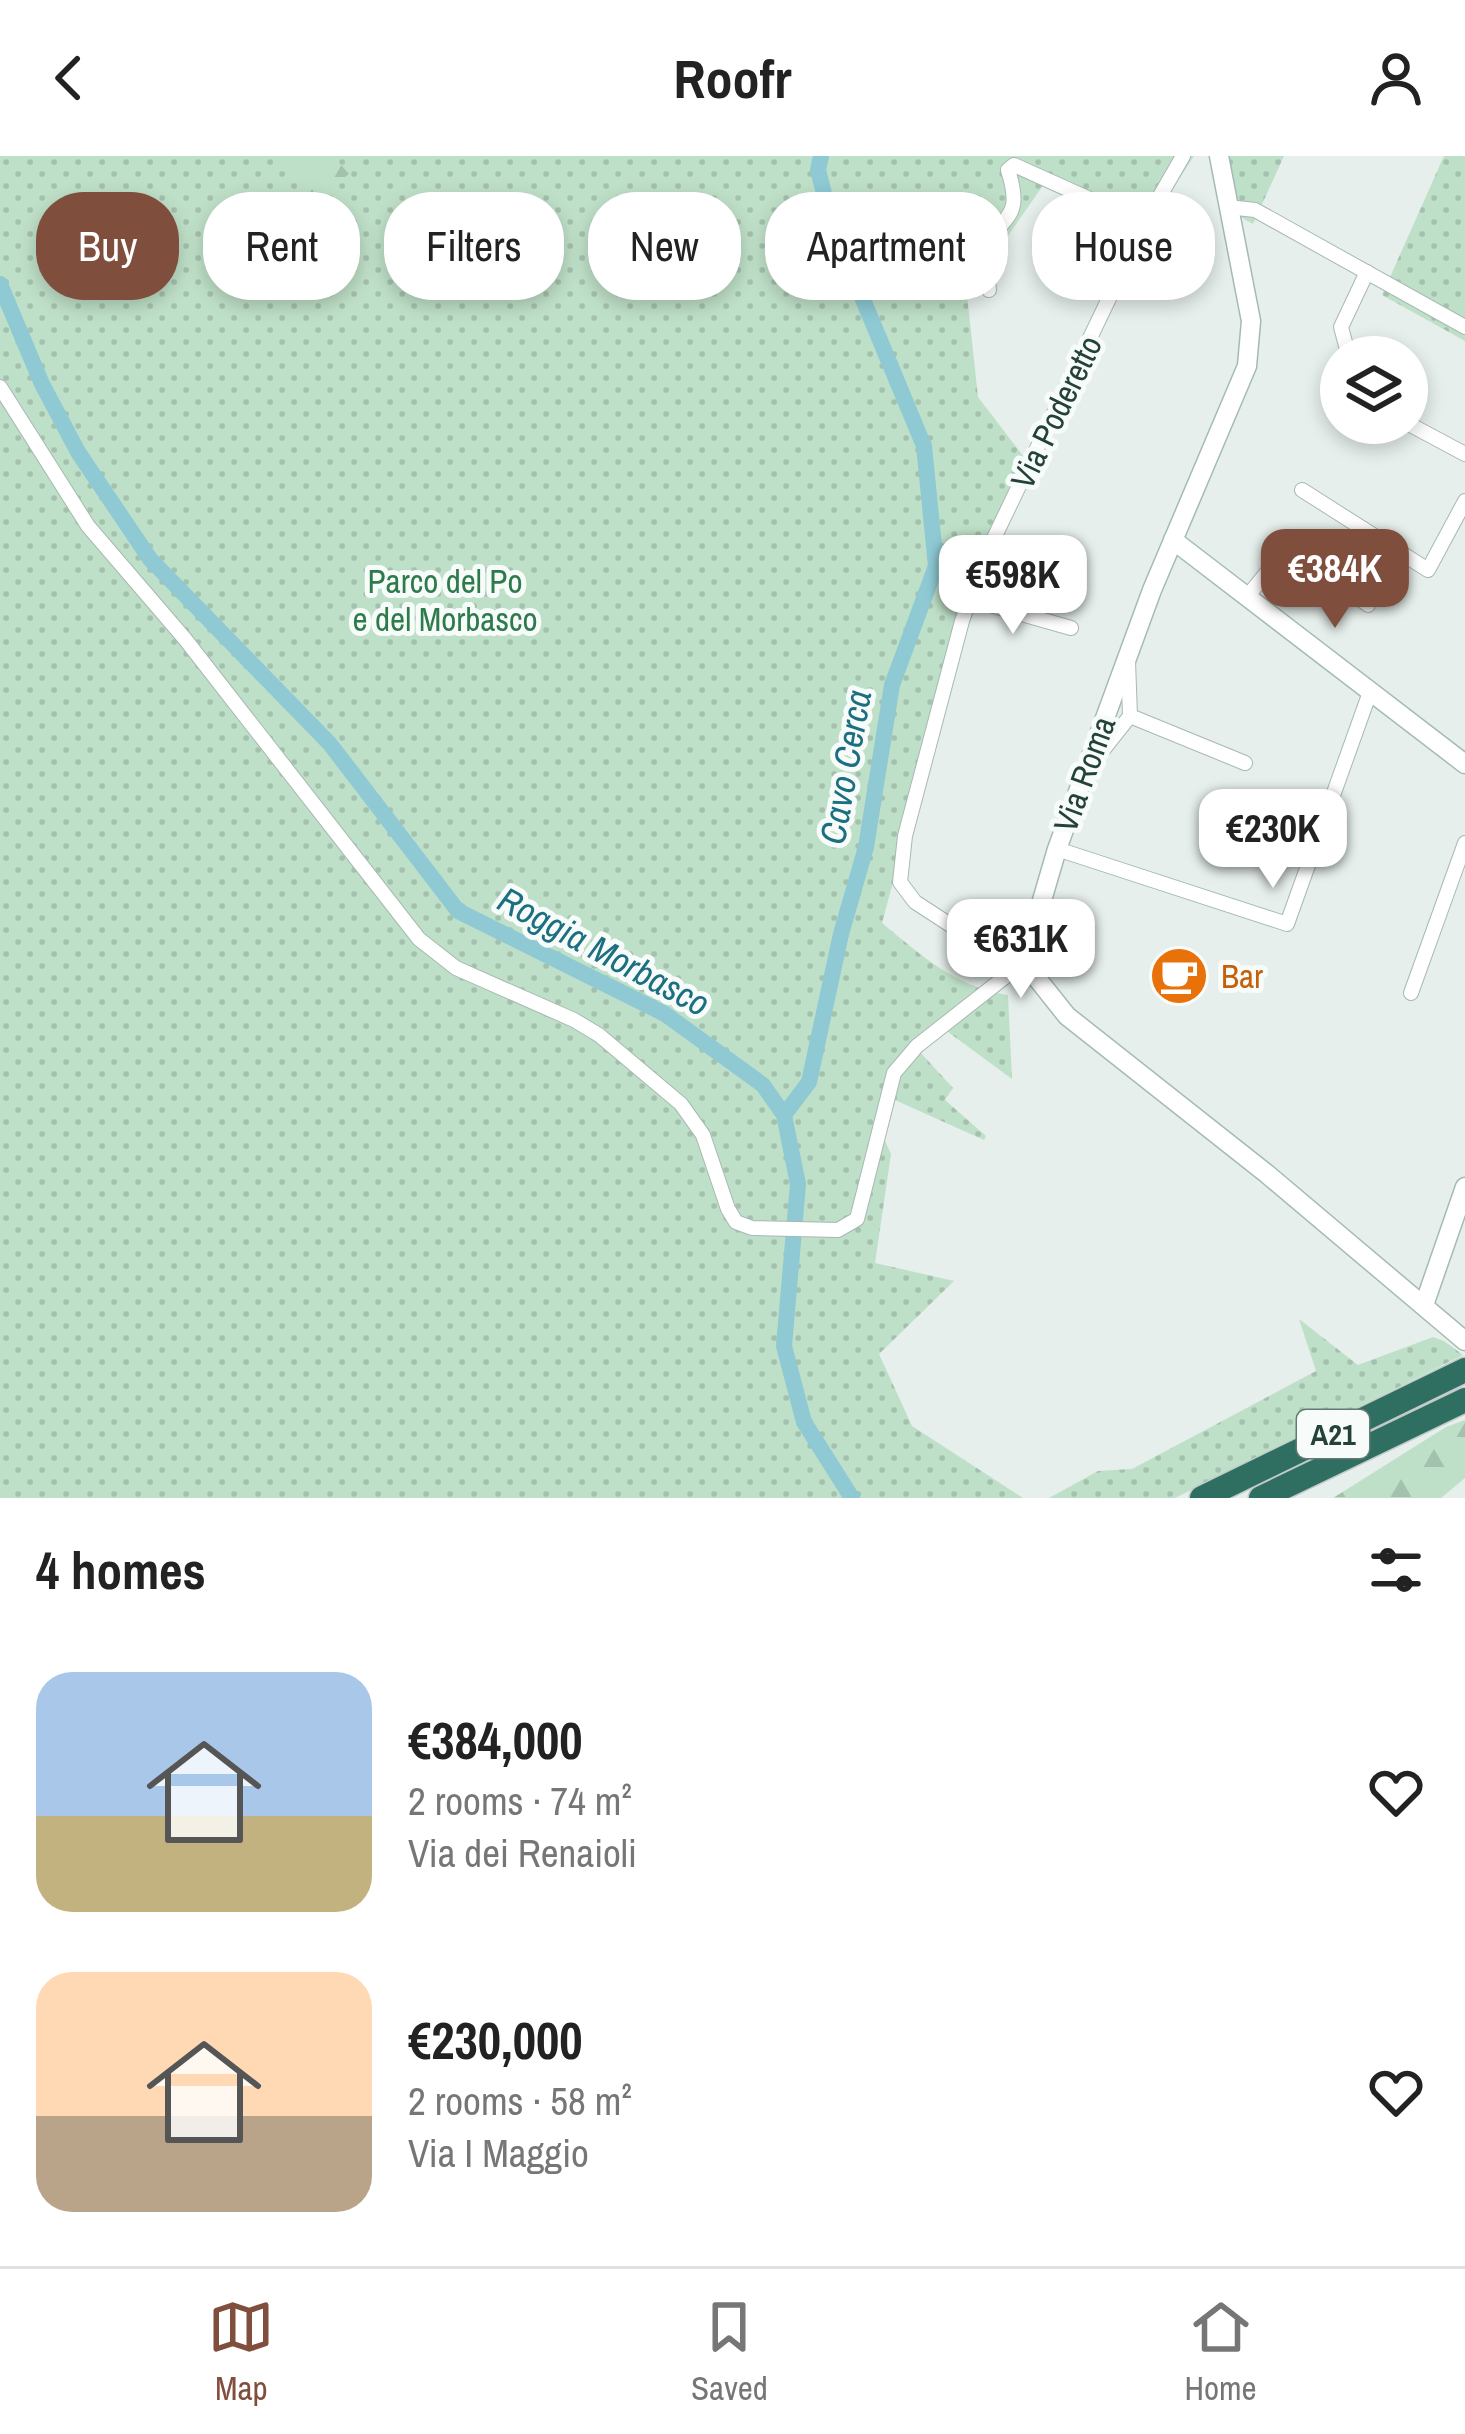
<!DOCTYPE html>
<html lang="en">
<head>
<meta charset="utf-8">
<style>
  body { margin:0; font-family:"Archivo Narrow",sans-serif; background:#f2f2f2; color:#222; height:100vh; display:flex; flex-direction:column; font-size:45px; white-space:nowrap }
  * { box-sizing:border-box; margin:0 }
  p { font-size:39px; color:#767676 }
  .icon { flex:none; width:66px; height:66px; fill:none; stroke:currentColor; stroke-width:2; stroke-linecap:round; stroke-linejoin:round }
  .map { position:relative; height:1342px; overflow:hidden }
  .details { display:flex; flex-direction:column; background:#fff; flex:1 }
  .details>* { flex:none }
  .hud { position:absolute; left:36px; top:36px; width:1395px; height:108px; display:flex; gap:24px }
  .fabs { position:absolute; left:1320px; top:180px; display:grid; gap:24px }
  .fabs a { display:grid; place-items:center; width:108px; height:108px; border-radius:50%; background:#fff; box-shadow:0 6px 18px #0003; font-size:60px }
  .price { position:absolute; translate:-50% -102px; padding:0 27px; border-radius:24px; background:#fff; color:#222; font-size:39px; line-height:78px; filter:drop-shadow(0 3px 6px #0008) }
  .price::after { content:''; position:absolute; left:50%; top:72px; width:36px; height:27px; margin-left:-18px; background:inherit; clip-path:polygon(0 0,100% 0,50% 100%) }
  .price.active { background:#804e3d; color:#fff }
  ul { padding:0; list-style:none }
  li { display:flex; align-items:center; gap:36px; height:300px; padding:0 36px }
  li span { display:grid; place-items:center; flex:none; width:336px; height:240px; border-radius:36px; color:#555 }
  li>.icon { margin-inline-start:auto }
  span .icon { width:144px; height:144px; fill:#fffc; stroke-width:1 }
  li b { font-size:51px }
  h2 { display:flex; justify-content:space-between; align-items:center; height:144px; padding:0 36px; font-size:51px }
  .chip { padding:0 42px; border-radius:48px; background:#fff; box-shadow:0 6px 18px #0003; font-size:42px; line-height:108px }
  .chip.active { background:#804e3d; color:#fff }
  header { display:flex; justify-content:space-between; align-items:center; height:156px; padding:0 36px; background:#fff; font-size:54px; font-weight:700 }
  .tabs { display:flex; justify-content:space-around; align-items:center; height:168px; border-top:3px solid #e0e0e0; background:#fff; font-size:33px; color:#767676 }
  .tabs a { display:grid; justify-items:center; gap:6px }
  .tabs .active { color:#804e3d }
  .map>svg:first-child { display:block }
  .green { fill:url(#green-dots) }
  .forest { fill:url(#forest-firs) }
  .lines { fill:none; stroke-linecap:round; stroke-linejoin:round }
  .canal { stroke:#8ec9d4; stroke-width:16 }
  .street-casing { stroke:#a8b8b2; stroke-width:16 }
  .secondary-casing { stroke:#a4bbb3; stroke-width:21 }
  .highway-casing { stroke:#c2cac8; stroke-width:27 }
  .street { stroke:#fff; stroke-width:14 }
  .secondary { stroke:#fff; stroke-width:18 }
  .highway { stroke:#2f6f62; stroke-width:24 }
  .labels { text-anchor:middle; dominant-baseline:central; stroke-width:10; stroke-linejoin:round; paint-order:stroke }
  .shield { fill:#f7fbf9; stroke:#637a73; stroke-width:3 }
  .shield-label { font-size:30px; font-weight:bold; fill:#24423a }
  .street-label { font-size:33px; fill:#24423a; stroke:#f7fbf9 }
  .park-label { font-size:33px; fill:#2d7a4b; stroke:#f7fbf9 }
  .food-label { font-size:33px; fill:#c56008; stroke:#f7fbf9; text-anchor:start }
  .water-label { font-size:36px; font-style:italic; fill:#1c6f80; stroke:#f7fbf9 }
</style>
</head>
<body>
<header><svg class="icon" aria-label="back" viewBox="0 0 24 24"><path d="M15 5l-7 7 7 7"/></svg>Roofr<svg class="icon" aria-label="person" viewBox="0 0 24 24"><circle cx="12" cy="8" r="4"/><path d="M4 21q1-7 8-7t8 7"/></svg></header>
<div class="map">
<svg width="1465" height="1342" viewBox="0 0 1465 1342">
  <defs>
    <pattern id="green-dots" width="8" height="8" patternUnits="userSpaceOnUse" patternTransform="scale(3)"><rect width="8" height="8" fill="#bfe0c8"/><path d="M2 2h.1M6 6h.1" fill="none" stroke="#a4c1ad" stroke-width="1.8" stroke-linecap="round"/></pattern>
    <pattern id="forest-firs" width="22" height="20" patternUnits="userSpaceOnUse" patternTransform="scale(3)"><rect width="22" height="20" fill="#bfe0c8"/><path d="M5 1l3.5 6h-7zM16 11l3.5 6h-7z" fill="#a4c1ad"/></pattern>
  </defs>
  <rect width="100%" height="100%" fill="#e6efeb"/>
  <!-- green -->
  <g class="green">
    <path d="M0,0H1194L1147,73L1044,28L967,139L978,241L1033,313L960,478L882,767C922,800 956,831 1008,839L1012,923L944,873L918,894L953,932L945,944L986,980L984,984L886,940L880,974L891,998L875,1107L954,1125L879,1198L912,1270L1023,1342H0Z"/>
    <polygon points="1216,0 1284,0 1253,68 1222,51"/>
    <polygon points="1444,0 1465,0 1465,185 1382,139"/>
    <polygon points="1299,1163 1358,1209 1433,1181 1444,1185 1463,1199 1175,1342 1049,1342 1098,1315 1132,1313 1316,1215"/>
  </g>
  <!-- forest -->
  <g class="forest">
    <polygon points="277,0 333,0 349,18 311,47"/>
    <polygon points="1465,1264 1465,1322 1441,1342 1333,1342 1446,1271"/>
  </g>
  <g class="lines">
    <!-- canal -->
    <g class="canal">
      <polyline points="0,128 42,228 78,296 150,403 330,588 458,755 665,858 763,929 784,959 798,1028 784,1190 804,1266 852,1342"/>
      <polyline points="784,959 809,926 841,778 866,691 892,529 936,410 924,290 832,69 818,14 821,0"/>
    </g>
    <!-- street casing -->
    <g class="street-casing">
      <g id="street">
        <polyline points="1228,51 1255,54 1465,171"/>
        <path d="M989,134C988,123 984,105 987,94C999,57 1025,67 1008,14L1014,9L1145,68"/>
        <polyline points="1349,201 1341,171 1367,116"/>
        <polyline points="0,231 88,370 185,483 419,783 456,812 574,864 599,879 681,948 703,979 728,1053 736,1066 752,1072 838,1074 857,1063 894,917 917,890 1024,806"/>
        <polyline points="1407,267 1465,298"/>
        <polyline points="1302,334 1428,414 1465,345"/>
        <polyline points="1247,441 1289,389 1368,449"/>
        <polyline points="969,443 1071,472"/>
        <polyline points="1128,505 1130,560 1245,607"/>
        <polyline points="1091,609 1130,560"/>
        <polyline points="1057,693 1287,768 1370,536"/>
        <polyline points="1018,813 915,746 900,726 905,680 962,465 983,405 1149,59 1183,0"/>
        <polyline points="1411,837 1465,687"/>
      </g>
    </g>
    <!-- secondary casing -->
    <g class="secondary-casing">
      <g id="secondary">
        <polyline points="1219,0 1251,165 1247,210 1152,434 1057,693 1024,806 1067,860 1267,1018 1465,1185"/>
        <polyline points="1173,384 1465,608"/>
        <polyline points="1424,1149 1465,1031"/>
      </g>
    </g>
    <!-- highway casing -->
    <g class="highway-casing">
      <g id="highway">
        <polyline points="1202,1342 1465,1214"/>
        <polyline points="1261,1342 1465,1244"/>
      </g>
    </g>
    <!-- street -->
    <use href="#street" class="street"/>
    <!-- secondary -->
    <use href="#secondary" class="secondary"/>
    <!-- highway -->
    <use href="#highway" class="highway"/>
  </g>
  <!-- icons -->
  <defs>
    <g id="cafe-disc" transform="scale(3)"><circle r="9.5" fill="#e8710a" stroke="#f7fbf9"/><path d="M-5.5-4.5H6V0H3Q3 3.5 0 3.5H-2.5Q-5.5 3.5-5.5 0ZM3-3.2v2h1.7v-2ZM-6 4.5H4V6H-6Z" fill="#fff"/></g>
  </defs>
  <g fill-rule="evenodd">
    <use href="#cafe-disc" x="1179" y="820"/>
  </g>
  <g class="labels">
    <!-- shield labels -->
    <rect class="shield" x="1297" y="1254" width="72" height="48" rx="9"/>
    <g class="shield-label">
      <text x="1333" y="1278">A21</text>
    </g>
    <!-- street labels -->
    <g class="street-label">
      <text transform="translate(1056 256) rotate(-64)">Via Poderetto</text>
      <text transform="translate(1084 618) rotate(-70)">Via Roma</text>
    </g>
    <!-- park labels -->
    <g class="park-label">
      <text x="445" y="425">Parco del Po<tspan x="445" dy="38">e del Morbasco</tspan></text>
    </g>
    <!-- food labels -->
    <g class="food-label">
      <text x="1221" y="820">Bar</text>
    </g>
    <!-- water labels -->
    <g class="water-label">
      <text transform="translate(845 611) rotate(-80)">Cavo Cerca</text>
      <text transform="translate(604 795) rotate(28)">Roggia Morbasco</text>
    </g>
  </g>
</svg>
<div class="fabs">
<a><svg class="icon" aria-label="layers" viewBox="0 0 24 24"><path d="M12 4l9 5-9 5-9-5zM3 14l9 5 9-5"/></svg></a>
</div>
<b class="price active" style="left:1335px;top:475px">€384K</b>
<b class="price" style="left:1013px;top:481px">€598K</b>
<b class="price" style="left:1273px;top:735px">€230K</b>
<b class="price" style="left:1021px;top:845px">€631K</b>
<div class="hud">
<a class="chip active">Buy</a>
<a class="chip">Rent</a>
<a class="chip">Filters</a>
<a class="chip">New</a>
<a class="chip">Apartment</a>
<a class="chip">House</a>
</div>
</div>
<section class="details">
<h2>4 homes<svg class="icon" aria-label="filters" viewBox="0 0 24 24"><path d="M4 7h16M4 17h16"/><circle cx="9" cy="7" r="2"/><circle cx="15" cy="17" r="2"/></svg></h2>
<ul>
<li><span style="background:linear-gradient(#a9c7e8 60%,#c2b280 0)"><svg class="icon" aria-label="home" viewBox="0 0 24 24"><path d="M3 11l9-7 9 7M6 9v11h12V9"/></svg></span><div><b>€384,000</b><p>2 rooms · 74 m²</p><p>Via dei Renaioli</p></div><svg class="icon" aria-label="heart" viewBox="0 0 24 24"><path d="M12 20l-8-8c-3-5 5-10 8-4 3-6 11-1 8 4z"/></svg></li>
<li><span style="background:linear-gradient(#ffd9b3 60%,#b9a48a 0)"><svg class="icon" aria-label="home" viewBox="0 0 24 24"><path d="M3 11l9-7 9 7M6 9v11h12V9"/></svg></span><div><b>€230,000</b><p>2 rooms · 58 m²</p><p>Via I Maggio</p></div><svg class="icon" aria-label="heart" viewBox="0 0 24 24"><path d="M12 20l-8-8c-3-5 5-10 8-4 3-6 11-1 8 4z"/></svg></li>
</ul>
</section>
<nav class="tabs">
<a class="active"><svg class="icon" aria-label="map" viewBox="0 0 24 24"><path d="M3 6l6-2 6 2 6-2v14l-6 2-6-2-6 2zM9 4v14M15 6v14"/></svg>Map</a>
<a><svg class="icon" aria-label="saved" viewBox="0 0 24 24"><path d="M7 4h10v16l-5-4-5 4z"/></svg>Saved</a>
<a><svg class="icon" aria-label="home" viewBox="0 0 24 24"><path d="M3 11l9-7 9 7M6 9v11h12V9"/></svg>Home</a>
</nav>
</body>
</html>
